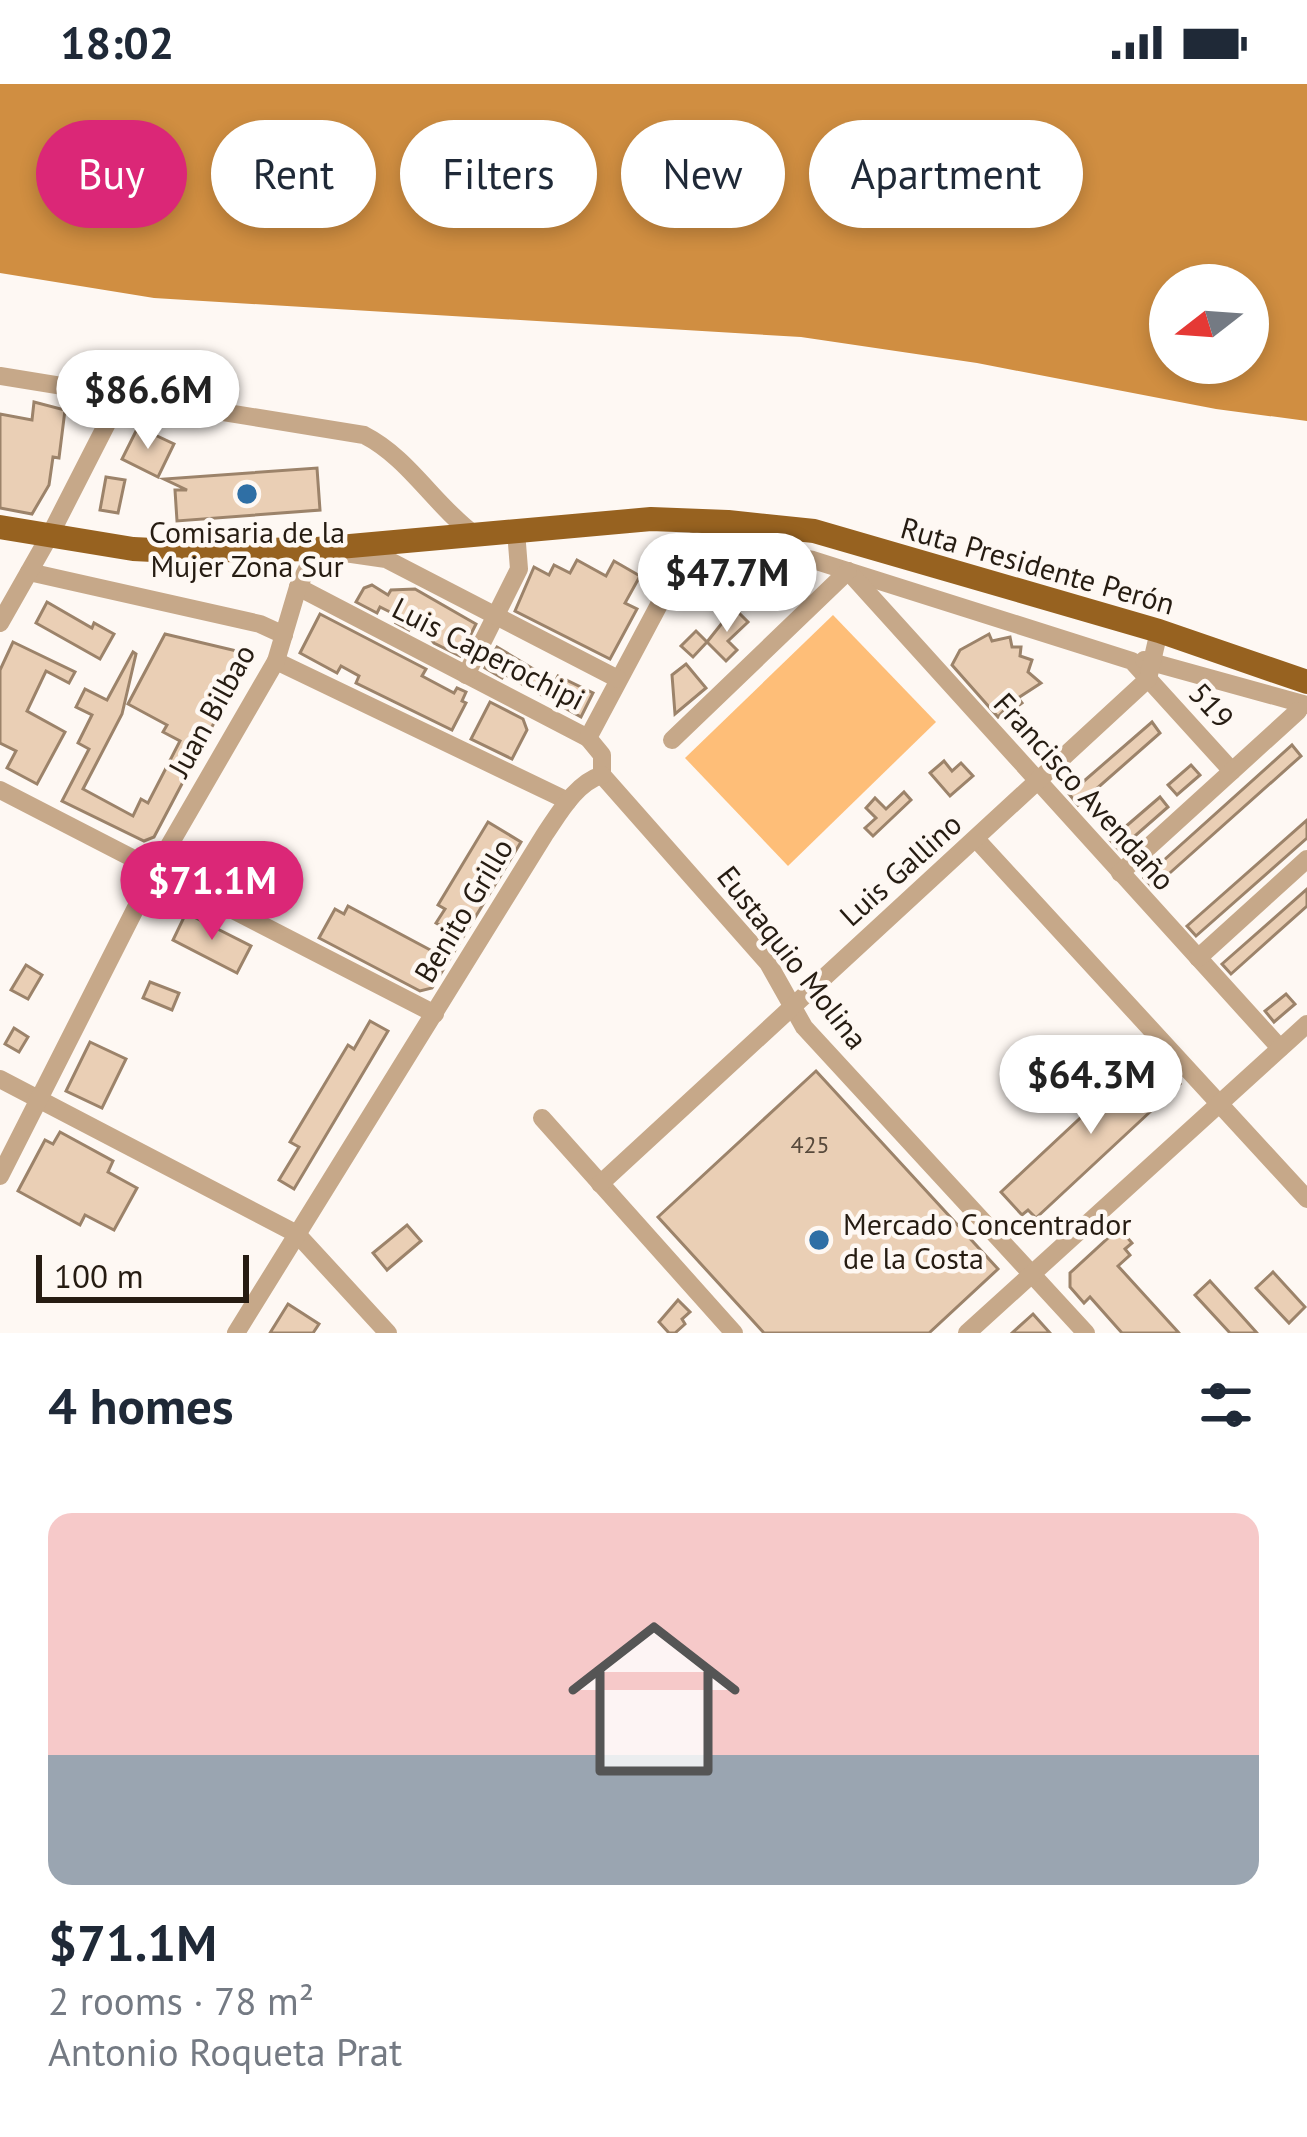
<!DOCTYPE html>
<html lang="en">
<head>
<meta charset="utf-8">
<style>
  body { margin:0; font-family:"PT Sans",sans-serif; background:#f2f2f3; color:#1f2937; height:100vh; display:flex; flex-direction:column; font-size:45px; white-space:nowrap }
  * { box-sizing:border-box; margin:0 }
  p { font-size:39px; color:#747a83 }
  .icon { flex:none; width:66px; height:66px; fill:none; stroke:currentColor; stroke-width:2; stroke-linecap:round; stroke-linejoin:round }
  .map { position:relative; height:1249px; overflow:hidden }
  .drawer { display:flex; flex-direction:column; background:#fff; flex:1 }
  .drawer>* { flex:none }
  .hud { position:absolute; left:36px; top:36px; width:1236px; height:108px; display:flex; gap:24px }
  .needle { width:78px; rotate:253deg }
  .controls { position:absolute; left:1149px; top:180px; display:grid; gap:24px }
  .controls a { display:grid; place-items:center; width:120px; height:120px; border-radius:50%; background:#fff; box-shadow:0 6px 18px #0003; font-size:60px }
  .scale { position:absolute; left:36px; bottom:30px; width:213px; box-sizing:border-box; padding-left:12px; border:6px solid #261c12; border-top:0; font-size:33px; line-height:42px; white-space:nowrap; color:#261c12; -webkit-text-stroke:9px #fef8f3; paint-order:stroke }
  .price { position:absolute; translate:-50% -102px; padding:0 27px; border-radius:42px; background:#fff; color:#222; font-size:39px; line-height:78px; filter:drop-shadow(0 3px 6px #0008) }
  .price::after { content:''; position:absolute; left:50%; top:72px; width:36px; height:27px; margin-left:-18px; background:inherit; clip-path:polygon(0 0,100% 0,50% 100%) }
  .price.selected { background:#db2777; color:#fff }
  ul { padding:0; list-style:none }
  li { display:grid; align-content:center; gap:24px; height:636px; padding:0 48px }
  li span { display:grid; place-items:center; height:372px; border-radius:24px; color:#555 }
  li>.icon { margin-inline-start:auto }
  span .icon { width:216px; height:216px; fill:#fffc; stroke-width:1 }
  li b { font-size:51px }
  h2 { display:flex; justify-content:space-between; align-items:center; height:144px; padding:0 48px; font-size:51px }
  .chip { padding:0 42px; border-radius:54px; background:#fff; box-shadow:0 6px 18px #0003; font-size:42px; line-height:108px }
  .chip.selected { background:#db2777; color:#fff }
  .status { display:flex; justify-content:space-between; align-items:center; height:84px; padding:0 60px; background:#fff; direction:ltr }
  .status svg { height:33px; fill:currentColor }
  .map>svg:first-child { display:block }
  .green { fill:#febe78 }
  .water { fill:#d08e41; fill-rule:evenodd }
  .building { fill:#eacfb5; stroke:#9c836a; stroke-width:3 }
  .lines { fill:none; stroke-linecap:round; stroke-linejoin:round }
  .minor { stroke:#c6a889; stroke-width:18 }
  .major { stroke:#976220; stroke-width:24 }
  .poi-dot { fill:#2f6fa5; stroke:#fef8f3; stroke-width:4.5 }
  .labels { text-anchor:middle; dominant-baseline:central; stroke-width:9; stroke-linejoin:round; paint-order:stroke }
  .number-label { font-size:24px; fill:#57493b }
  .poi-label { font-size:30px; fill:#261c12; stroke:#fef8f3 }
  .street-label { font-size:30px; fill:#261c12; stroke:#fef8f3 }
</style>
</head>
<body>
<div class="status"><b>18:02</b><svg viewBox="0 0 49 12"><path d="M0 12V9h3v3zM5 12V6h3v6zM10 12V3h3v9zM15 12V0h3v12zM26 1h20v11H26zM47 4h2v5h-2z"/></svg></div>
<div class="map">
<svg width="1307" height="1249" viewBox="0 0 1307 1249">
  <rect width="100%" height="100%" fill="#fef8f3"/>
  <!-- green -->
  <polygon class="green" points="833,531 936,638 788,782 685,674"/>
  <!-- water -->
  <path class="water" d="M0,0H1307V337L1216,325L977,279L801,253L154,214L0,189ZM1170,201H1248V279H1170Z"/>
  <!-- building -->
  <g class="building">
    <polygon points="34,318 65,326 59,374 53,373 49,401 32,430 0,424 0,330 32,336"/>
    <polygon points="138,343 174,360 158,393 122,375"/>
    <polygon points="317,384 320,426 177,437 175,406 187,406 164,395"/>
    <polygon points="106,393 125,396 118,429 100,426"/>
    <polygon points="577,476 606,492 614,477 640,492 625,519 637,525 610,575 515,527 534,483 549,491 554,481 570,489"/>
    <polygon points="372,501 388,511 391,506 415,505 476,540 460,572 434,559 430,554 433,549 413,539 409,546 396,539 400,533 380,523 377,529 356,518 364,504"/>
    <polygon points="47,518 92,544 94,539 114,550 100,575 36,539"/>
    <polygon points="734,524 748,538 728,557 737,566 726,577 707,558"/>
    <polygon points="320,530 426,585 422,592 454,609 457,604 466,608 462,617 466,619 452,646 356,599 359,592 341,582 337,589 300,569"/>
    <polygon points="696,547 707,558 693,573 681,562"/>
    <polygon points="165,550 241,568 245,580 154,753 144,757 62,717 89,665 78,659 92,631 76,623 85,605 107,616 133,568 136,570 122,630 83,705 133,732 141,715 148,719 180,657 163,648 167,641 128,620"/>
    <polygon points="989,550 992,557 1010,553 1012,563 1021,563 1020,572 1032,576 1028,588 1041,599 1018,614 1022,619 1011,627 1008,622 998,633 952,581 960,566"/>
    <polygon points="13,558 75,588 69,599 46,587 27,627 65,648 37,700 7,684 16,667 0,659 0,586"/>
    <polygon points="497,563 555,598 558,592 593,609 581,633 504,590 502,594 485,584"/>
    <polygon points="686,580 706,604 675,630 672,591"/>
    <polygon points="490,618 523,635 527,646 512,675 471,655"/>
    <polygon points="1152,638 1160,649 1078,721 1069,710"/>
    <polygon points="1292,661 1301,672 1153,804 1144,794"/>
    <polygon points="944,677 952,687 961,679 973,692 950,712 930,689"/>
    <polygon points="1191,681 1200,691 1177,711 1168,701"/>
    <polygon points="904,708 911,716 873,752 865,744 876,734 866,724 875,714 886,725"/>
    <polygon points="1160,713 1168,723 1119,766 1110,756"/>
    <polygon points="1307,736 1307,754 1196,852 1187,842"/>
    <polygon points="488,738 521,758 432,904 420,907 319,854 335,825 344,830 348,822 436,869 449,847 436,839 445,825 438,821"/>
    <polygon points="197,759 231,778 221,797 194,783 191,770"/>
    <polygon points="1307,805 1307,822 1231,890 1222,880"/>
    <polygon points="186,829 251,862 237,889 173,856"/>
    <polygon points="26,881 42,891 28,915 11,906"/>
    <polygon points="150,898 179,909 172,926 143,914"/>
    <polygon points="1286,910 1295,920 1274,938 1265,927"/>
    <polygon points="370,937 388,947 294,1105 279,1096 299,1063 290,1058 348,961 354,965"/>
    <polygon points="14,944 28,953 19,968 5,960"/>
    <polygon points="90,958 126,975 102,1024 66,1007"/>
    <polygon points="1151,968 1180,1000 1036,1134 1028,1126 1022,1131 1001,1108"/>
    <polygon points="816,987 998,1185 929,1249 764,1249 658,1133"/>
    <polygon points="60,1048 113,1077 108,1088 137,1104 114,1146 85,1131 80,1141 18,1107 45,1056 53,1060"/>
    <polygon points="407,1141 421,1157 387,1186 373,1169"/>
    <polygon points="1119,1144 1132,1159 1125,1165 1130,1171 1118,1182 1179,1249 1122,1249 1090,1213 1084,1219 1070,1203 1070,1189"/>
    <polygon points="1273,1188 1305,1223 1289,1239 1256,1204"/>
    <polygon points="1210,1197 1240,1230 1257,1249 1230,1249 1195,1211"/>
    <polygon points="678,1216 690,1228 682,1235 685,1240 675,1249 669,1249 659,1238"/>
    <polygon points="288,1220 319,1240 313,1249 270,1249"/>
    <polygon points="1033,1230 1050,1249 1012,1249"/>
  </g>
  <g class="lines">
    <!-- minor -->
    <g class="minor">
      <path d="M0,292L364,351C409,374 434,421 475,451"/>
      <polyline points="690,466 716,460 813,476 1132,577 1232,687"/>
      <polyline points="848,487 1280,964"/>
      <polyline points="29,488 260,540 284,551"/>
      <polyline points="298,503 588,654"/>
      <polyline points="0,539 50,451 121,312"/>
      <polyline points="1144,576 1307,621"/>
      <polyline points="276,577 568,717"/>
      <polyline points="466,591 519,485 516,447"/>
      <polyline points="672,656 848,487"/>
      <polyline points="602,691 768,879 804,943 1086,1249"/>
      <polyline points="602,691 602,671 588,654 693,457"/>
      <polyline points="0,706 435,930"/>
      <polyline points="976,755 1307,1115"/>
      <polyline points="1120,789 1298,627"/>
      <polyline points="1198,874 1307,775"/>
      <polyline points="0,995 297,1150 388,1249"/>
      <polyline points="542,1034 734,1249"/>
      <polyline points="0,1092 155,786 276,577 298,503 317,465 386,475 618,595"/>
      <polyline points="600,1100 1148,595 1159,547"/>
      <path d="M236,1249L545,750C560,728 576,699 602,691"/>
      <polyline points="967,1249 1307,940"/>
    </g>
    <!-- major -->
    <polyline class="major" points="0,443 133,465 174,467 317,465 651,435 728,438 814,447 1159,547 1307,598"/>
  </g>
  <!-- markers -->
  <g class="poi-dot">
    <circle cx="247" cy="410" r="12"/>
    <circle cx="819" cy="1156" r="12"/>
  </g>
  <g class="labels">
    <!-- number labels -->
    <g class="number-label">
      <text x="810" y="1060">425</text>
    </g>
    <!-- poi labels -->
    <g class="poi-label">
      <text x="247" y="447">Comisaria de la<tspan x="247" dy="34">Mujer Zona Sur</tspan></text>
      <text x="843" y="1139" text-anchor="start">Mercado Concentrador<tspan x="843" dy="34">de la Costa</tspan></text>
    </g>
    <!-- street labels -->
    <g class="street-label">
      <text transform="translate(1038 481) rotate(16)">Ruta Presidente Perón</text>
      <text transform="translate(489 569) rotate(27)">Luis Caperochipi</text>
      <text transform="translate(1212 621) rotate(48)">519</text>
      <text transform="translate(211 626) rotate(-61)">Juan Bilbao</text>
      <text transform="translate(1085 707) rotate(48)">Francisco Avendaño</text>
      <text transform="translate(900 785) rotate(-42)">Luis Gallino</text>
      <text transform="translate(463 826) rotate(-59)">Benito Grillo</text>
      <text transform="translate(793 873) rotate(52)">Eustaquio Molina</text>
    </g>
  </g>
</svg>
<div class="controls">
<a><svg class="needle" viewBox="-14 -14 28 28"><path d="M0-13l5 13h-10z" fill="#e53935"/><path d="M0 13l5-13h-10z" fill="#747a83"/></svg></a>
</div>
<div class="scale">100 m</div>
<b class="price" style="left:148px;top:368px">$86.6M</b>
<b class="price" style="left:727px;top:551px">$47.7M</b>
<b class="price selected" style="left:212px;top:859px">$71.1M</b>
<b class="price" style="left:1091px;top:1053px">$64.3M</b>
<div class="hud">
<a class="chip selected">Buy</a>
<a class="chip">Rent</a>
<a class="chip">Filters</a>
<a class="chip">New</a>
<a class="chip">Apartment</a>
</div>
</div>
<section class="drawer">
<h2>4 homes<svg class="icon" aria-label="filters" viewBox="0 0 24 24"><path d="M4 7h16M4 17h16"/><circle cx="9" cy="7" r="2"/><circle cx="15" cy="17" r="2"/></svg></h2>
<ul>
<li><span style="background:linear-gradient(#f6c9c9 65%,#9aa5b1 0)"><svg class="icon" aria-label="home" viewBox="0 0 24 24"><path d="M3 11l9-7 9 7M6 9v11h12V9"/></svg></span><div><b>$71.1M</b><p>2 rooms · 78 m²</p><p>Antonio Roqueta Prat</p></div></li>
</ul>
</section>
</body>
</html>
